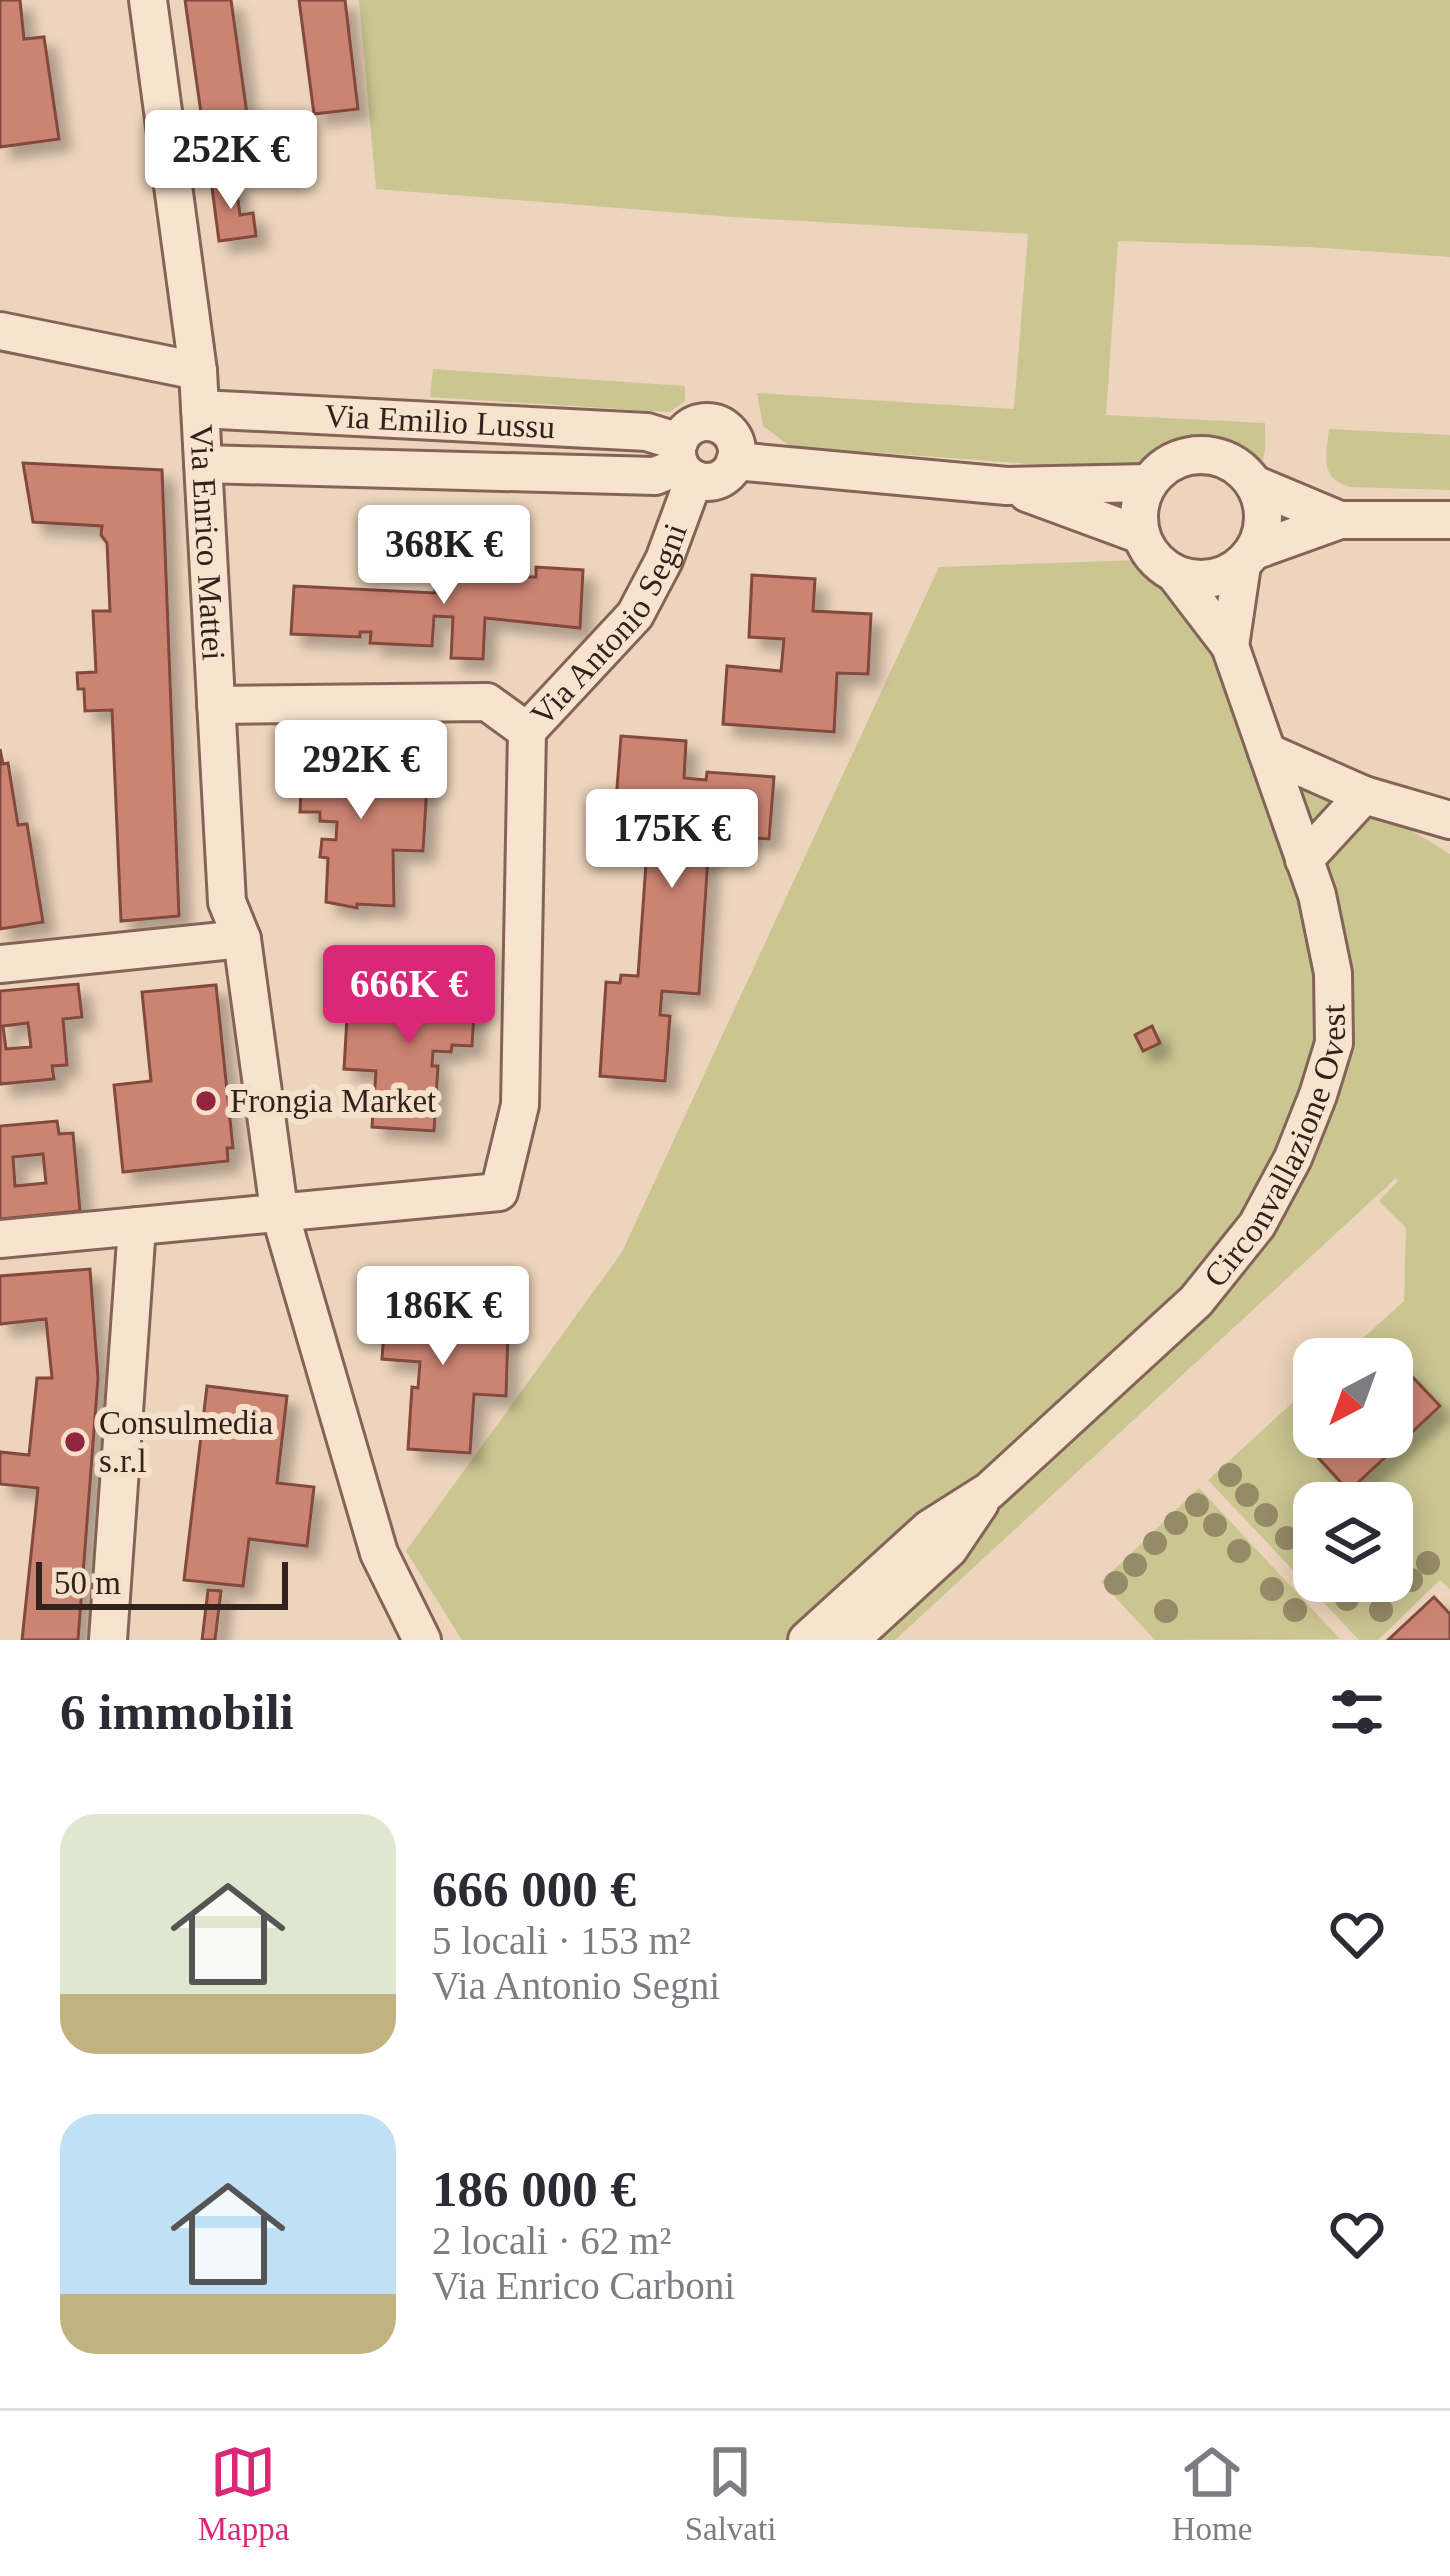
<!DOCTYPE html>
<html lang="it">
<head>
<meta charset="utf-8">
<style>
  body { margin:0; font-family:Georgia,serif; background:#f2f2f3; color:#2b2b33; height:100vh; display:flex; flex-direction:column; font-size:45px; white-space:nowrap }
  * { box-sizing:border-box; margin:0 }
  p { font-size:39px; color:#7c7c81 }
  .icon { flex:none; width:66px; height:66px; fill:none; stroke:currentColor; stroke-width:2; stroke-linecap:round; stroke-linejoin:round }
  .map { position:relative; height:1640px; overflow:hidden }
  .details { display:flex; flex-direction:column; background:#fff; flex:1 }
  .details>* { flex:none }
  .needle { width:78px; rotate:221deg }
  .tools { position:absolute; left:1293px; top:1338px; display:grid; gap:24px }
  .tools a { display:grid; place-items:center; width:120px; height:120px; border-radius:24px; background:#fff; box-shadow:0 6px 30px #0003; font-size:60px }
  .scale { position:absolute; left:36px; bottom:30px; width:252px; box-sizing:border-box; padding-left:12px; border:6px solid #33211b; border-top:0; font-size:33px; line-height:42px; white-space:nowrap; color:#33211b; -webkit-text-stroke:9px #f5e0cb; paint-order:stroke }
  .price { position:absolute; translate:-50% -102px; padding:0 27px; border-radius:12px; background:#fff; color:#222; font-size:39px; line-height:78px; filter:drop-shadow(0 3px 6px #0008) }
  .price::after { content:''; position:absolute; left:50%; top:72px; width:36px; height:27px; margin-left:-18px; background:inherit; clip-path:polygon(0 0,100% 0,50% 100%) }
  .price.current { background:#db2777; color:#fff }
  ul { padding:0; list-style:none }
  li { display:flex; align-items:center; gap:36px; height:300px; padding:0 60px }
  li span { display:grid; place-items:center; flex:none; width:336px; height:240px; border-radius:36px; color:#555 }
  li>.icon { margin-inline-start:auto }
  span .icon { width:144px; height:144px; fill:#fffc; stroke-width:1 }
  li b { font-size:51px }
  h2 { display:flex; justify-content:space-between; align-items:center; height:144px; padding:0 60px; font-size:51px }
  .dock { display:flex; justify-content:space-around; align-items:center; height:168px; border-top:3px solid #e1e1e2; background:#fff; font-size:33px; color:#7c7c81 }
  .dock a { display:grid; justify-items:center; gap:6px }
  .dock .current { color:#db2777 }
  .map>svg:first-child { display:block }
  .green { fill:#cac591; fill-rule:evenodd }
  .building { fill:#cb8372; stroke:#83493c; stroke-width:3; fill-rule:evenodd; filter:url(#shadow) }
  .lines { fill:none; stroke-linecap:round; stroke-linejoin:round }
  .minor-casing { stroke:#846456; stroke-width:42 }
  .minor { stroke:#f8e3cf; stroke-width:36 }
  .tree { fill:#968b67 }
  .poi-dot { fill:#93263f; stroke:#f5e0cb; stroke-width:4.5 }
  .labels { text-anchor:middle; dominant-baseline:central; stroke-width:12; stroke-linejoin:round; paint-order:stroke }
  .street-label { font-size:33px; fill:#33211b; stroke:#f5e0cb }
  .poi-label { font-size:33px; fill:#33211b; stroke:#f5e0cb; text-anchor:start }
</style>
</head>
<body>
<div class="map">
<svg width="1450" height="1640" viewBox="0 0 1450 1640">
  <defs>
    <filter id="shadow"><feDropShadow dx="11" dy="11" stdDeviation="6" flood-color="#0004"/></filter>
  </defs>
  <rect width="100%" height="100%" fill="#edd4bc"/>
  <!-- green -->
  <g class="green">
    <path d="M359,0H1450V257L1309,247L1118,241L1106,415L1265,423C1265,448 1269,468 1243,480L790,446L763,426L757,393L1014,409L1028,234L733,217L376,189Z"/>
    <polygon points="433,369 685,386 685,401 670,412 430,397"/>
    <path d="M1329,429L1450,435V490L1350,487C1319,478 1326,456 1329,429Z"/>
    <path d="M1169,559L1213,652L1301,763L1450,854V1589L1440,1580L1378,1640H1359L1208,1480L1314,1383V1437H1392V1359H1340L1404,1301L1406,1228L1379,1201L1398,1181L1396,1178L895,1640H462L406,1551L622,1252L939,567ZM1314,1503H1392V1581H1314Z"/>
    <polygon points="1199,1488 1340,1639 1155,1640 1101,1582"/>
  </g>
  <!-- building -->
  <g class="building">
    <polygon points="0,0 20,0 24,39 44,37 59,139 0,147"/>
    <polygon points="185,0 231,0 248,121 203,127"/>
    <polygon points="299,0 345,0 358,109 314,114"/>
    <polygon points="235,178 240,215 253,213 256,236 219,241 211,180"/>
    <polygon points="23,463 162,470 179,916 121,921 112,710 85,711 84,689 78,689 77,673 96,672 93,611 110,611 107,543 101,535 102,526 33,522"/>
    <polygon points="444,563 527,567 526,577 536,577 536,567 583,570 580,628 485,618 483,659 451,658 453,617 434,616 432,646 370,643 371,632 360,632 360,637 291,634 294,586 435,593 435,588 443,588"/>
    <polygon points="752,575 815,579 813,611 871,614 868,674 837,673 834,732 723,724 727,666 781,671 784,639 749,637"/>
    <polygon points="621,736 686,741 684,778 706,780 707,772 774,777 769,839 723,836 723,843 709,842 699,994 662,991 660,1015 670,1016 665,1081 600,1076 606,982 620,983 621,975 638,976 646,864 642,864 647,802 616,801"/>
    <polygon points="334,741 369,746 368,773 393,774 393,784 427,785 423,851 393,850 394,906 357,904 357,908 326,902 328,858 320,857 322,839 336,840 337,822 320,821 320,812 300,812 301,793 297,792 298,778 303,778 305,746 333,748"/>
    <polygon points="0,749 3,764 8,763 18,825 27,824 43,922 0,929"/>
    <polygon points="413,976 476,980 472,1046 452,1045 451,1052 433,1051 432,1066 438,1066 434,1131 372,1127 376,1071 344,1069 348,1001 411,1006"/>
    <path d="M78,984L82,1017L63,1019L67,1065L52,1066L54,1079L0,1084V991ZM28,1023L31,1047L6,1049L3,1026Z"/>
    <polygon points="216,985 233,1148 227,1148 228,1161 123,1172 114,1085 151,1081 142,992"/>
    <polygon points="1152,1026 1160,1043 1143,1051 1135,1035"/>
    <path d="M57,1121L59,1134L73,1133L80,1211L0,1219V1126ZM43,1154L46,1183L15,1186L13,1157Z"/>
    <polygon points="90,1269 98,1378 78,1640 22,1640 38,1488 0,1484 0,1452 29,1455 37,1378 52,1378 46,1319 0,1324 0,1276"/>
    <polygon points="387,1293 452,1297 451,1310 458,1310 457,1328 508,1331 506,1396 474,1394 470,1453 408,1449 412,1387 418,1388 420,1362 382,1359"/>
    <polygon points="1403,1367 1440,1406 1349,1491 1312,1451 1327,1437 1392,1437 1392,1377"/>
    <polygon points="207,1386 287,1396 277,1483 314,1487 307,1546 249,1539 243,1586 184,1580"/>
    <polygon points="208,1590 221,1591 215,1640 202,1640"/>
    <polygon points="1434,1597 1450,1614 1450,1640 1388,1640"/>
  </g>
  <g class="lines">
    <!-- minor casing -->
    <g class="minor-casing">
      <g id="minor">
        <path id="s1" d="M148,0L198,371L227,902L242,939L279,1210L379,1553L422,1640"/>
        <polyline points="0,331 198,371"/>
        <path id="s2" d="M200,409L647,432L679,442"/>
        <circle cx="707" cy="452" r="30"/>
        <circle cx="1201" cy="517" r="62"/>
        <polyline points="735,461 1007,486 1149,483"/>
        <polyline points="203,464 655,476 680,466"/>
        <polyline points="1254,484 1340,520"/>
        <polyline points="1027,493 1141,535"/>
        <polyline points="1254,551 1340,520 1450,520"/>
        <polyline points="1230,646 1242,565"/>
        <polyline points="216,705 487,702 527,731"/>
        <polyline points="1267,752 1364,795 1450,820"/>
        <polyline points="1304,860 1364,795"/>
        <polyline points="0,964 242,939"/>
        <path id="s3" d="M0,1239L499,1192L520,1105L527,731L635,615L664,560L694,479"/>
        <polyline points="108,1640 137,1226"/>
        <path id="s4" d="M807,1640L929,1529L989,1491L1196,1301L1257,1225L1293,1158L1318,1095L1334,1043L1333,973L1317,895L1230,646L1175,574"/>
        <polyline points="850,1640 949,1549 980,1503"/>
      </g>
    </g>
    <!-- minor -->
    <use href="#minor" class="minor"/>
  </g>
  <!-- trees -->
  <g class="tree">
    <circle cx="1230" cy="1475" r="12"/>
    <circle cx="1247" cy="1495" r="12"/>
    <circle cx="1197" cy="1505" r="12"/>
    <circle cx="1266" cy="1515" r="12"/>
    <circle cx="1176" cy="1523" r="12"/>
    <circle cx="1215" cy="1525" r="12"/>
    <circle cx="1287" cy="1538" r="12"/>
    <circle cx="1155" cy="1543" r="12"/>
    <circle cx="1239" cy="1551" r="12"/>
    <circle cx="1428" cy="1563" r="12"/>
    <circle cx="1135" cy="1565" r="12"/>
    <circle cx="1411" cy="1580" r="12"/>
    <circle cx="1116" cy="1583" r="12"/>
    <circle cx="1272" cy="1589" r="12"/>
    <circle cx="1347" cy="1599" r="12"/>
    <circle cx="1295" cy="1610" r="12"/>
    <circle cx="1381" cy="1610" r="12"/>
    <circle cx="1166" cy="1611" r="12"/>
  </g>
  <!-- markers -->
  <g class="poi-dot">
    <circle cx="206" cy="1101" r="12"/>
    <circle cx="75" cy="1442" r="12"/>
  </g>
  <g class="labels">
    <!-- street labels -->
    <g class="street-label">
      <text stroke="none"><textPath href="#s2" startOffset="240">Via Emilio Lussu</textPath></text>
      <text stroke="none"><textPath href="#s1" startOffset="546">Via Enrico Mattei</textPath></text>
      <text stroke="none"><textPath href="#s3" startOffset="1101">Via Antonio Segni</textPath></text>
      <text stroke="none"><textPath href="#s4" startOffset="696">Circonvallazione Ovest</textPath></text>
    </g>
    <!-- poi labels -->
    <g class="poi-label">
      <text x="230" y="1101">Frongia Market</text>
      <text x="99" y="1423">Consulmedia<tspan x="99" dy="38">s.r.l</tspan></text>
    </g>
  </g>
</svg>
<div class="tools">
<a><svg class="needle" viewBox="-14 -14 28 28"><path d="M0-13l5 13h-10z" fill="#e53935"/><path d="M0 13l5-13h-10z" fill="#7c7c81"/></svg></a>
<a><svg class="icon" aria-label="layers" viewBox="0 0 24 24"><path d="M12 4l9 5-9 5-9-5zM3 14l9 5 9-5"/></svg></a>
</div>
<div class="scale">50 m</div>
<b class="price" style="left:231px;top:212px">252K €</b>
<b class="price" style="left:444px;top:607px">368K €</b>
<b class="price" style="left:361px;top:822px">292K €</b>
<b class="price" style="left:672px;top:891px">175K €</b>
<b class="price current" style="left:409px;top:1047px">666K €</b>
<b class="price" style="left:443px;top:1368px">186K €</b>
</div>
<section class="details">
<h2>6 immobili<svg class="icon" aria-label="filters" viewBox="0 0 24 24"><path d="M4 7h16M4 17h16"/><circle cx="9" cy="7" r="2"/><circle cx="15" cy="17" r="2"/></svg></h2>
<ul>
<li><span style="background:linear-gradient(#dfe7d0 75%,#c2b280 0)"><svg class="icon" aria-label="home" viewBox="0 0 24 24"><path d="M3 11l9-7 9 7M6 9v11h12V9"/></svg></span><div><b>666 000 €</b><p>5 locali · 153 m²</p><p>Via Antonio Segni</p></div><svg class="icon" aria-label="heart" viewBox="0 0 24 24"><path d="M12 20l-8-8c-3-5 5-10 8-4 3-6 11-1 8 4z"/></svg></li>
<li><span style="background:linear-gradient(#bfe0f5 75%,#c2b280 0)"><svg class="icon" aria-label="home" viewBox="0 0 24 24"><path d="M3 11l9-7 9 7M6 9v11h12V9"/></svg></span><div><b>186 000 €</b><p>2 locali · 62 m²</p><p>Via Enrico Carboni</p></div><svg class="icon" aria-label="heart" viewBox="0 0 24 24"><path d="M12 20l-8-8c-3-5 5-10 8-4 3-6 11-1 8 4z"/></svg></li>
</ul>
</section>
<nav class="dock">
<a class="current"><svg class="icon" aria-label="map" viewBox="0 0 24 24"><path d="M3 6l6-2 6 2 6-2v14l-6 2-6-2-6 2zM9 4v14M15 6v14"/></svg>Mappa</a>
<a><svg class="icon" aria-label="saved" viewBox="0 0 24 24"><path d="M7 4h10v16l-5-4-5 4z"/></svg>Salvati</a>
<a><svg class="icon" aria-label="home" viewBox="0 0 24 24"><path d="M3 11l9-7 9 7M6 9v11h12V9"/></svg>Home</a>
</nav>
</body>
</html>
